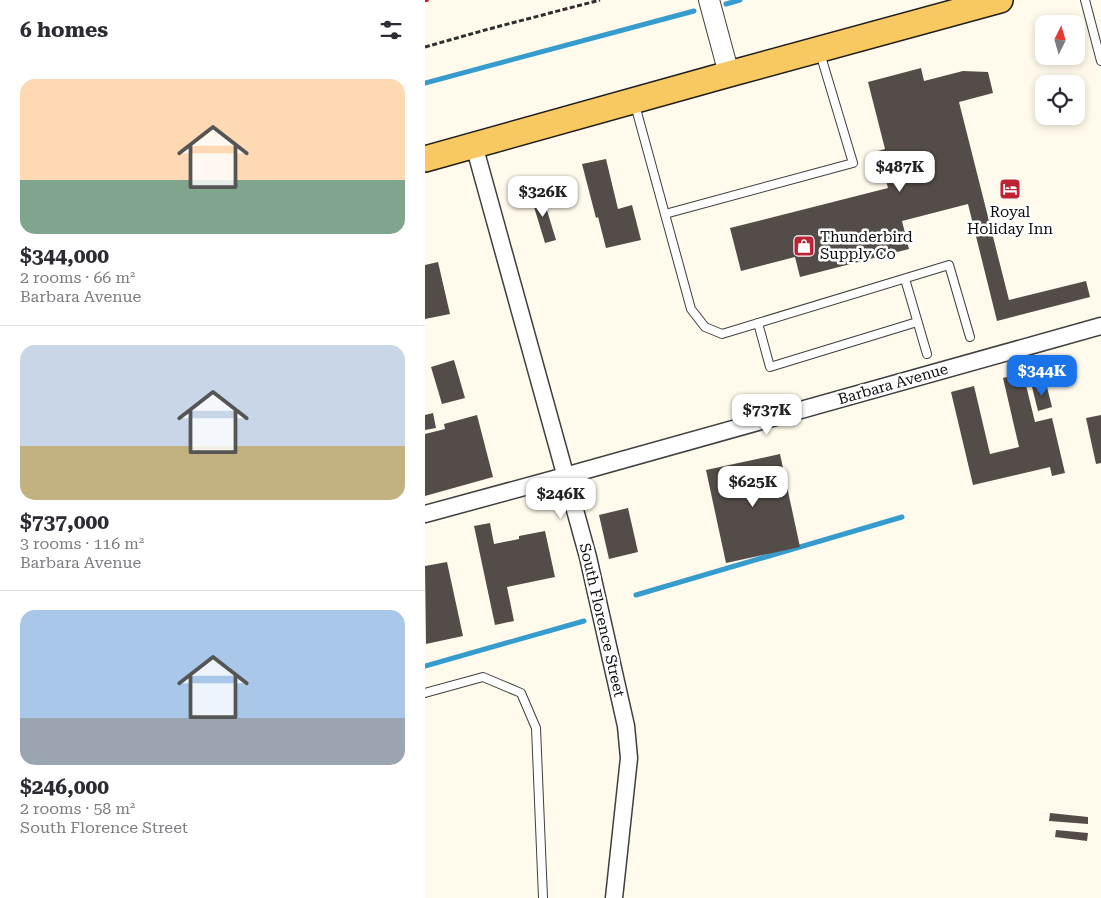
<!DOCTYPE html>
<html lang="en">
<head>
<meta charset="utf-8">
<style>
  body { margin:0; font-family:"Roboto Serif",serif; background:#f7f7f7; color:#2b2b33; height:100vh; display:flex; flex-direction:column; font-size:19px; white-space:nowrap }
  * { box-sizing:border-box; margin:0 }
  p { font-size:16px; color:#7c7c81 }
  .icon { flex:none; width:28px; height:28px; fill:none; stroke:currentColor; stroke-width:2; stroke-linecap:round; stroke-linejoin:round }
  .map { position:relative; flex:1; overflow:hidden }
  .drawer { display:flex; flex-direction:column; background:#fff; width:425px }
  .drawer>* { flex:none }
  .needle { width:32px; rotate:5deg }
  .tools { position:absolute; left:610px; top:15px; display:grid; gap:10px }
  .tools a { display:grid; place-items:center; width:50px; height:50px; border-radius:10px; background:#fff; box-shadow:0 2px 8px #0003; font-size:25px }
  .price { position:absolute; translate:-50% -42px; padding:0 11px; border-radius:10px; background:#fff; color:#222; font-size:16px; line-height:32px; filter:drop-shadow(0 1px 2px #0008) }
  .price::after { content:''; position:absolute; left:50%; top:30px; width:15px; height:11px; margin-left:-8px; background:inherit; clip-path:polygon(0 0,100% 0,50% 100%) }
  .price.selected { background:#1a73e8; color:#fff }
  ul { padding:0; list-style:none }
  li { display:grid; align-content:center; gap:10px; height:265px; padding:0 20px }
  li+li { border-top:1px solid #e1e1e2 }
  li span { display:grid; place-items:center; height:155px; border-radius:15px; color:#555 }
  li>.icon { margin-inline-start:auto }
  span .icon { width:90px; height:90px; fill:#fffc; stroke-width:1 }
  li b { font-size:21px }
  h2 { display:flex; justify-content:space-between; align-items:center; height:60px; padding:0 20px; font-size:21px }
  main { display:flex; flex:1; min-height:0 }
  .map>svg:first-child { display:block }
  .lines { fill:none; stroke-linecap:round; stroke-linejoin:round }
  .stream { stroke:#369bcd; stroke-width:5 }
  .building { fill:#544c48 }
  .service-casing { stroke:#3f3f3f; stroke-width:10 }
  .minor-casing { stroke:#3f3f3f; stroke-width:19 }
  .tertiary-casing { stroke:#3f3f3f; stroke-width:22 }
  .primary-casing { stroke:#1d1d1d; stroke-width:28 }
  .path { stroke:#2e2e2e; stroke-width:3; stroke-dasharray:5 2.5; stroke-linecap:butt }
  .service { stroke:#fff; stroke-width:8 }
  .minor { stroke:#fff; stroke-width:16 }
  .tertiary { stroke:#fff; stroke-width:20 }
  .primary { stroke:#f9c961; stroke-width:25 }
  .rail { stroke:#bc2436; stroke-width:4 }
  .labels { text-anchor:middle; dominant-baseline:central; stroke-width:5; stroke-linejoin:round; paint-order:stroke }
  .poi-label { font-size:15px; fill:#0c0c0c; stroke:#fff }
  .street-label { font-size:15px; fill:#0c0c0c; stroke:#fff }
</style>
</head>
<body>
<main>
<section class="drawer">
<h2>6 homes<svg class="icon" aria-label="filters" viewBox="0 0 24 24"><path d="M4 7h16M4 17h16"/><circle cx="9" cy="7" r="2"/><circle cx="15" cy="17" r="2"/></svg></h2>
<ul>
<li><span style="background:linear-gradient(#ffd9b3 65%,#7fa58c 0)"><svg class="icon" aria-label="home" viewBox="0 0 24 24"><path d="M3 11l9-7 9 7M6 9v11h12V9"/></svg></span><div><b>$344,000</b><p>2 rooms · 66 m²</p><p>Barbara Avenue</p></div></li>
<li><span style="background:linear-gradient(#c9d6e8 65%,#c2b280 0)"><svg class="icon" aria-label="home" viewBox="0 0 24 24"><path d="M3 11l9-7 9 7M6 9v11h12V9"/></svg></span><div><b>$737,000</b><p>3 rooms · 116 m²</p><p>Barbara Avenue</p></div></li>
<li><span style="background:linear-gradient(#a9c7e8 70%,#9aa5b1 0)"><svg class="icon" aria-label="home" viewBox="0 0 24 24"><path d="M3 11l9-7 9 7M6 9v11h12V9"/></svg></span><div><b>$246,000</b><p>2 rooms · 58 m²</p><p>South Florence Street</p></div></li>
</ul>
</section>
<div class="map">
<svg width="676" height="898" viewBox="0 0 676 898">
  <rect width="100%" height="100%" fill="#fffaeb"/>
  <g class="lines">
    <!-- stream -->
    <g class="stream">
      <polyline points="301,4 315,0"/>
      <polyline points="0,83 269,11"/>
      <polyline points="211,595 477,517"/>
      <polyline points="0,666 159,621"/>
    </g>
  </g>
  <!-- building -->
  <g class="building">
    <polygon points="496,68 499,81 538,71 563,72 568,93 534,102 584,300 661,281 665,297 572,321 543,204 477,221 484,249 375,277 370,257 316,271 305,228 463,188 453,151 460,149 443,82"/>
    <polygon points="181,159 193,209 207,205 216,240 181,248 173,217 171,218 157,164"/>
    <polygon points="117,194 131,240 120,243 106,197"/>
    <polygon points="13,262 25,314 0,319 0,265"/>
    <polygon points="29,360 40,398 17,404 6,367"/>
    <polygon points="598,373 610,422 627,418 640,473 627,476 625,467 548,485 526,392 549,386 565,454 594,447 578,378"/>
    <polygon points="621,383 627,407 613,411 607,387"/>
    <polygon points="8,413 11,428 0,430 0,415"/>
    <polygon points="52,415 68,477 0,496 0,434 20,429 19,424"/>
    <polygon points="676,415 676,463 671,464 661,418"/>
    <polygon points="355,454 375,547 301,563 281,470"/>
    <polygon points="203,508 213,552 184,559 174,515"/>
    <polygon points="65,523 69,544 94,539 94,536 120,531 130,577 82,587 89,621 70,625 49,526"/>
    <polygon points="22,562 38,636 1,644 0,566"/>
    <polygon points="625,813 663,817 663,824 624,821"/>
    <polygon points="631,830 663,833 662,841 630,837"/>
  </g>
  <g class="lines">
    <!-- service casing -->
    <g class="service-casing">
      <g id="service">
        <polyline points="660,0 676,61"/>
        <polyline points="210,105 266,309 280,327 297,334 524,265 545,337"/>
        <polyline points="240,214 428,163 395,53"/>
        <polyline points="480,279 502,354"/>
        <polyline points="333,323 345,367 492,322"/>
        <polyline points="0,693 58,677 96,693 111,728 118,898"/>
      </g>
    </g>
    <!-- minor casing -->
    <g class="minor-casing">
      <g id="minor">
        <polyline points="49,145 163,557 201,726 204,758 189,898"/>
        <polyline points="0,514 140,476 676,326"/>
      </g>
    </g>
    <!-- tertiary casing -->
    <g class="tertiary-casing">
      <polyline id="tertiary" points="284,0 304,74"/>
    </g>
    <!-- primary casing -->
    <g class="primary-casing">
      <polyline id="primary" points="0,159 304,74 575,0"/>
    </g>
    <!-- path -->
    <polyline class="path" points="0,47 60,30 175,0"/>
    <!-- service -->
    <use href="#service" class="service"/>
    <!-- minor -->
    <use href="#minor" class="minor"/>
    <!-- tertiary -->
    <use href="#tertiary" class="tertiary"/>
    <!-- primary -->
    <use href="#primary" class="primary"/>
    <!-- rail -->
    <polyline class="rail" points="0,0 2,0"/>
  </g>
  <!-- icons -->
  <defs>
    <g id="hotel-square" transform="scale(1.125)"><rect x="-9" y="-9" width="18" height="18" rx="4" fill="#bc2436" stroke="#fff"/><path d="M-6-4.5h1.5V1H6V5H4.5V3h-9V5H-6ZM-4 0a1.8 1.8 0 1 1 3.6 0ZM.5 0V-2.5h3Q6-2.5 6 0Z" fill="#fff"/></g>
    <g id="shop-square" transform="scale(1.125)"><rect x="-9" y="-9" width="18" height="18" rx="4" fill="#bc2436" stroke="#fff"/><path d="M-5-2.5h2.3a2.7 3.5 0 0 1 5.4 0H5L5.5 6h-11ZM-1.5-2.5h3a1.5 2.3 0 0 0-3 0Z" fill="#fff"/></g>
  </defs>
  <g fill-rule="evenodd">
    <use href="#hotel-square" x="585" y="189"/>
    <use href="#shop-square" x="379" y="246"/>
  </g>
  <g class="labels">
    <!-- poi labels -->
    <g class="poi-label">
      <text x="585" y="212">Royal<tspan x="585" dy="17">Holiday Inn</tspan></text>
      <text x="395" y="237" text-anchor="start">Thunderbird<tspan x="395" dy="17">Supply Co</tspan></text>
    </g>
    <!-- street labels -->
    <g class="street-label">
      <text transform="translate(468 384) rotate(-16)">Barbara Avenue</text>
      <text transform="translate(177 620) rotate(77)">South Florence Street</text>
    </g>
  </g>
</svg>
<div class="tools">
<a><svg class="needle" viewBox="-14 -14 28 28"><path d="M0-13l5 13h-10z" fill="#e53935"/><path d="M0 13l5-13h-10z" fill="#7c7c81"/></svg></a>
<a><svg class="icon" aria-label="locate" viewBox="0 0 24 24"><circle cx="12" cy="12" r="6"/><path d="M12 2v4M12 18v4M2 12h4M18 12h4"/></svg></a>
</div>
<b class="price" style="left:475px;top:193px">$487K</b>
<b class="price" style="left:118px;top:218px">$326K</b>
<b class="price selected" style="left:617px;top:397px">$344K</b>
<b class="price" style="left:342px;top:436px">$737K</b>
<b class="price" style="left:328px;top:508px">$625K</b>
<b class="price" style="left:136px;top:520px">$246K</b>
</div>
</main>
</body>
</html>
